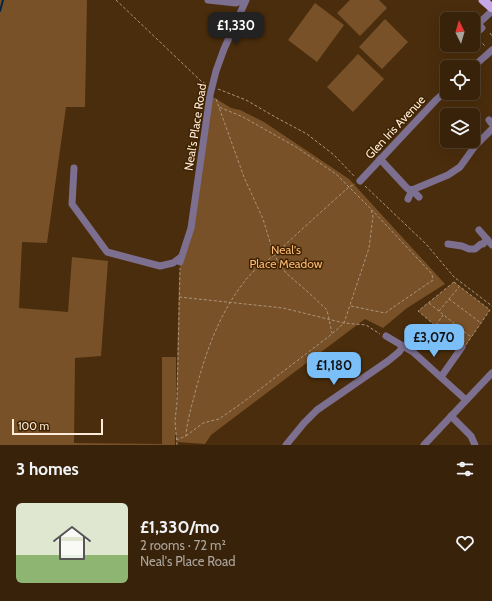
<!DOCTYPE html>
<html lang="en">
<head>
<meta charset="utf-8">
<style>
  body { margin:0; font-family:Cabin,sans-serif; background:#432f17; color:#f1f3f6; height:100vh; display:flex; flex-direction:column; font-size:15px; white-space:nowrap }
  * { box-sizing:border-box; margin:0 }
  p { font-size:13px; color:#aba49c }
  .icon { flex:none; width:22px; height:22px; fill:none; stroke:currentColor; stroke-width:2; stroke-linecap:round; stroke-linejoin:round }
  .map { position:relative; height:445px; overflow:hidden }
  .panel { display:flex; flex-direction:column; background:#382209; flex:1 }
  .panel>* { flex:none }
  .needle { width:26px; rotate:355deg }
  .tools { position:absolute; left:440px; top:12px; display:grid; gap:8px }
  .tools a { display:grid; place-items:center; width:40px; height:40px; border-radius:6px; background:#382209; box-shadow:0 4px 16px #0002,0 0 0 1px #523f2a; font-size:20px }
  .scale { position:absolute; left:12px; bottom:10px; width:91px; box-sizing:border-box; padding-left:4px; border:2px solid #feebd9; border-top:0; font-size:11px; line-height:14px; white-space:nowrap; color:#feebd9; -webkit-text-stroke:3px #3f2301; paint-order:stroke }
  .price { position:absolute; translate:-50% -34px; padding:0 9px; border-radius:8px; background:#7abff8; color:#111; font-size:13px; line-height:26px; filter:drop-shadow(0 1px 2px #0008) }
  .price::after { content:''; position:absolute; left:50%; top:24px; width:12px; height:9px; margin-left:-6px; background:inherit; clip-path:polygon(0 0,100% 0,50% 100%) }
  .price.selected { background:#222; color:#fff }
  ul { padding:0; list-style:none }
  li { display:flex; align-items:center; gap:12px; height:100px; padding:0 16px }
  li+li { border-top:1px solid #523f2a }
  li span { display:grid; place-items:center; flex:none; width:112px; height:80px; border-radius:6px; color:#555 }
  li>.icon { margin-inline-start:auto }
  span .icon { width:48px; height:48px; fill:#fffc; stroke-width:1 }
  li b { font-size:17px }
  h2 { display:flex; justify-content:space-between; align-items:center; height:48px; padding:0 16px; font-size:17px }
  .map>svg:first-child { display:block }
  .green { fill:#785128 }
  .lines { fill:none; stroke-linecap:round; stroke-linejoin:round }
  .stream { stroke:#002744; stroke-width:2 }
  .path { stroke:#ab947b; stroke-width:1; stroke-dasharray:3 2; stroke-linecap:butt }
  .minor { stroke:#7d6f8f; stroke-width:7 }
  .major { stroke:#c6a8e9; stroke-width:9 }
  .labels { text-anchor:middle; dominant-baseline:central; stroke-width:3; stroke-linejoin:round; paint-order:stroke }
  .street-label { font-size:12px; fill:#feebd9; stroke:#3f2301 }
  .park-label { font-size:12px; fill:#fbb874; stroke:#3f2301 }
</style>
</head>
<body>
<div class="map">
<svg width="492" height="445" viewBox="0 0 492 445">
  <rect width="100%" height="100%" fill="#4a2d0c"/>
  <!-- green -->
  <g class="green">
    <polygon points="0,0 87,0 85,107 66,107 47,243 22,242 19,308 68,312 72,257 108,261 101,356 75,358 74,443 162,444 162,357 176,357 176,412 179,280 181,257 187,244 210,95 231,108 240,110 264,122 349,179 445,284 407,308 383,328 365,319 211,435 205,444 177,442 175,430 175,445 0,445"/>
    <polygon points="350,0 379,0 387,8 360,36 337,13"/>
    <polygon points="315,3 344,25 317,62 288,40"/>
    <polygon points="385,19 408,42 382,69 359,47"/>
    <polygon points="358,54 384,79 353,112 327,87"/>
    <polygon points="454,282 490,310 463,349 418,311"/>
  </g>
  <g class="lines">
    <!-- stream -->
    <polyline class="stream" points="0,11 3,0"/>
    <!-- path -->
    <g class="path">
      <polyline points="116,0 202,82 206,84"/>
      <polyline points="490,33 492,36"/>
      <polyline points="479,40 485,46"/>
      <polyline points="218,89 246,100 277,118 307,134 334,155 355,177"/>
      <polyline points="216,99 244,177 263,219 274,255 286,273 308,292 327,310 332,333"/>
      <polyline points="365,186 426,244 454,277 492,306"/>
      <polygon points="454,282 490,310 463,349 418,311"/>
      <polyline points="179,297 283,308 344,323 366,325 380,334"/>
      <polyline points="449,299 481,323"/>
      <polyline points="429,303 471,337"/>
      <polyline points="351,306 385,313 433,280 432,274 372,210"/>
      <polyline points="439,311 459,287"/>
      <polyline points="436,325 443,315"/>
      <polyline points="186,436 203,423 219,419 242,403 332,334 344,323 369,248 373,216 371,209 336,174 296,147 243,117 219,107"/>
      <path d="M176,440L186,436C187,420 192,405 196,389C207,348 221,309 249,276C256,268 266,262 274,255C299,232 324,209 349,187L355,184"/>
      <polyline points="177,445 175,421 177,402 180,268"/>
    </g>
    <!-- minor -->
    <g class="minor">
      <polyline points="208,0 236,3 244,0"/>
      <polyline points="473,36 482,28 478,24 492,11"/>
      <polyline points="473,67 492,50"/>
      <polyline points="489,120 492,124"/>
      <polyline points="380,159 405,186 408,189 412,190 448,175 460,167 475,146 492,129"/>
      <polyline points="74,168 72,204 107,252 160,266 173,263 181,257"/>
      <polyline points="360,181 436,100 447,90"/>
      <polyline points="408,199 412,190 419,197"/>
      <polyline points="479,230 492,245"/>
      <polyline points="448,244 462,246 469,249 475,249 481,244 483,244 487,239"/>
      <polyline points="180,262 191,228 210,95 216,71 224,49 246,0"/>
      <polyline points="386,336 413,352 466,400"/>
      <polyline points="441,377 462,347"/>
      <polyline points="451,416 471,436 475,445"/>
      <polyline points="286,445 304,423 317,410 388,361 399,352 403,346"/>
      <polyline points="424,445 492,373"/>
    </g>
    <!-- major -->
    <polyline class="major" points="483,0 492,8"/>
  </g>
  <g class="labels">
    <!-- street labels -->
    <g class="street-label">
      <text transform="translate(195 127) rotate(-81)">Neal's Place Road</text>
      <text transform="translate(395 127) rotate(-47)">Glen Iris Avenue</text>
    </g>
    <!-- park labels -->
    <g class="park-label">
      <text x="286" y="249">Neal's<tspan x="286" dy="14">Place Meadow</tspan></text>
    </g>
  </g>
</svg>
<div class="tools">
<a><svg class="needle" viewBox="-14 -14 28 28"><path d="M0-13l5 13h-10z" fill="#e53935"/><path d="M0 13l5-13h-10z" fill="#aba49c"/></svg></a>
<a><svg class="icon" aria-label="locate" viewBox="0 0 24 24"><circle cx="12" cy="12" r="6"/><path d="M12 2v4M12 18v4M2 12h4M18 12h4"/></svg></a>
<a><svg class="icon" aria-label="layers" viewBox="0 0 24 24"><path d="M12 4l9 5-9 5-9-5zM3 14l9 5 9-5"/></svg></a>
</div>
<div class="scale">100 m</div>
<b class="price selected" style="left:236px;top:46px">£1,330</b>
<b class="price" style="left:434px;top:358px">£3,070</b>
<b class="price" style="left:334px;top:386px">£1,180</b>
</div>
<section class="panel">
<h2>3 homes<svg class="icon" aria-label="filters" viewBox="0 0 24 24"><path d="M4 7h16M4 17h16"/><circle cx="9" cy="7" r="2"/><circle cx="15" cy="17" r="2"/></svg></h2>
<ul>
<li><span style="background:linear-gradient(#dfe7d0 65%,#8fb573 0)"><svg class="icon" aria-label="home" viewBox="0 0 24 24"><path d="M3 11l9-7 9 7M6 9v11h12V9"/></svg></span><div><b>£1,330/mo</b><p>2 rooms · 72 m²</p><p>Neal's Place Road</p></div><svg class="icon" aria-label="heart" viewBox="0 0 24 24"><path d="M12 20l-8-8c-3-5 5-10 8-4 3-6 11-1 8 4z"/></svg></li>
</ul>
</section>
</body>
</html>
